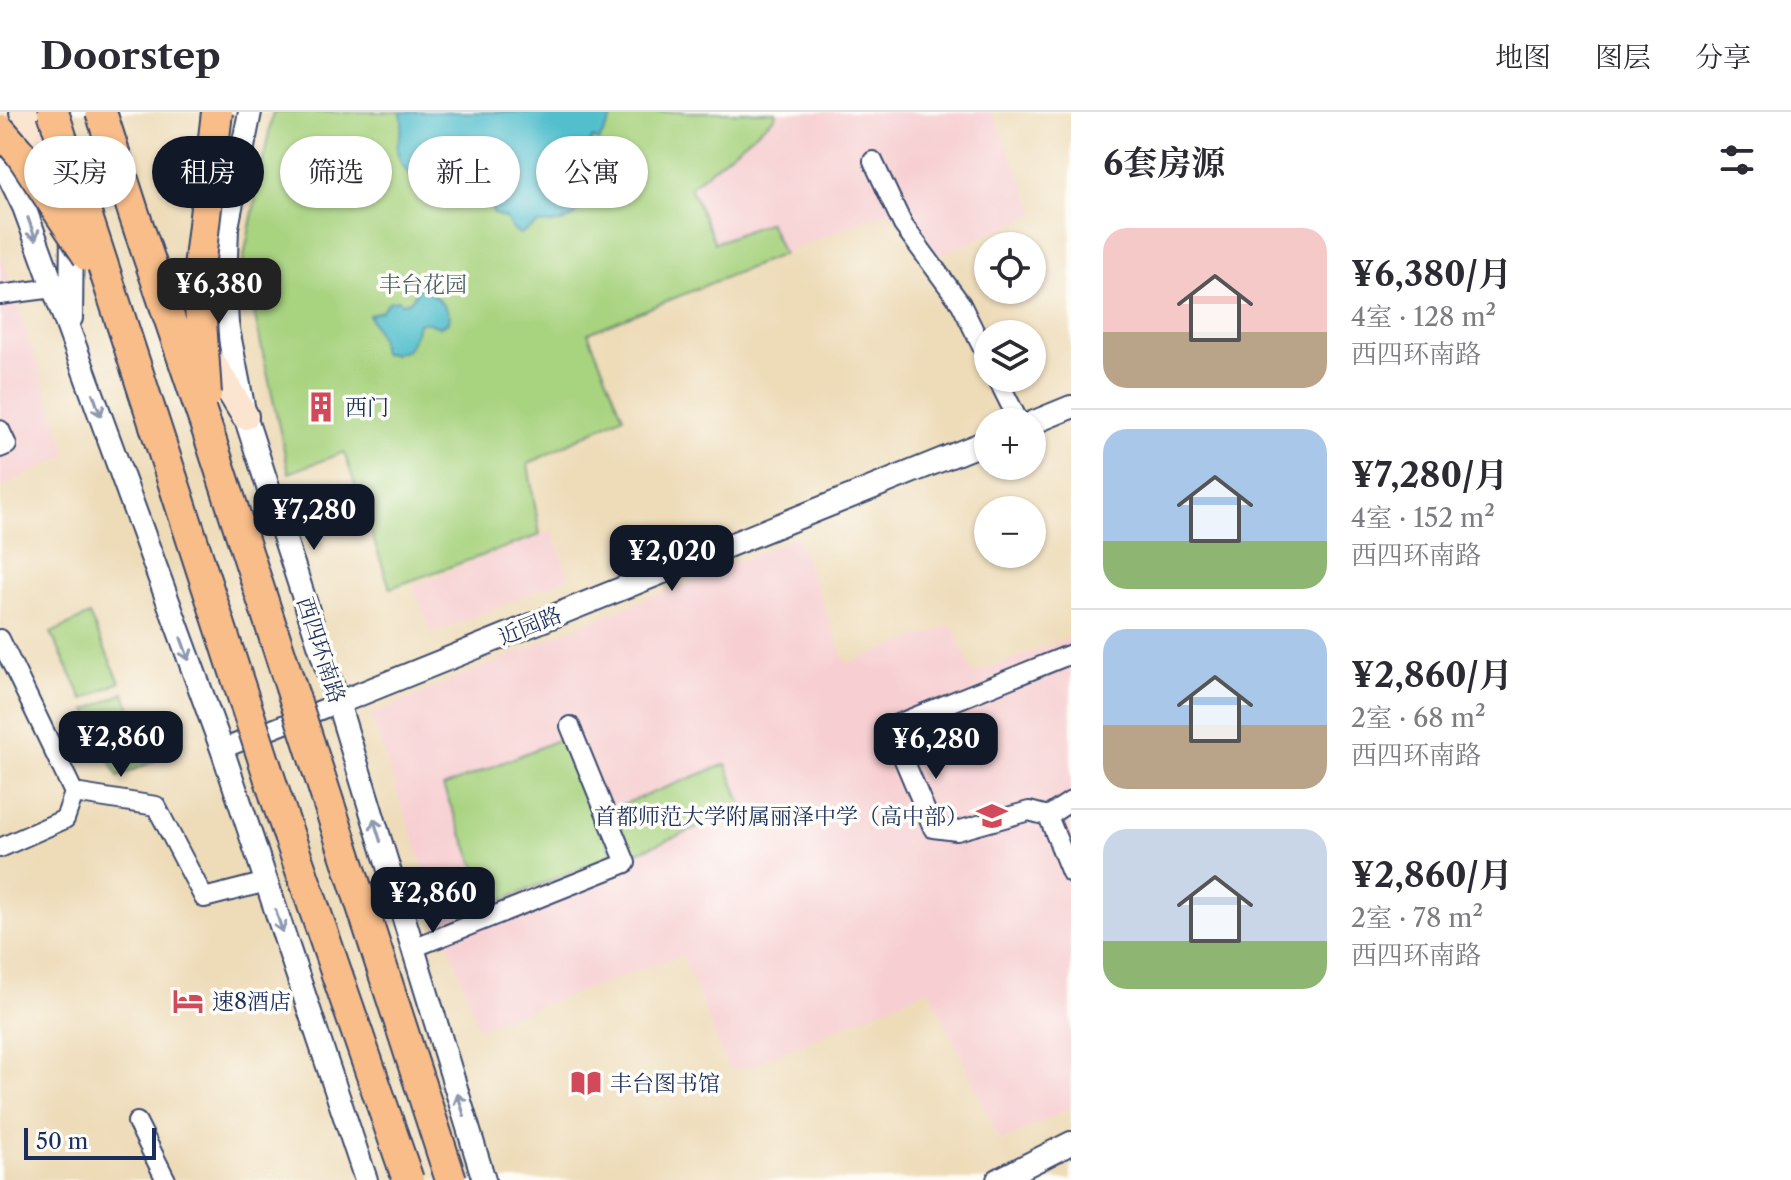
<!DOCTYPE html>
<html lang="zh">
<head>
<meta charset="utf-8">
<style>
  body { margin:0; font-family:"Libre Caslon Text","Noto Serif SC",serif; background:#f2f2f3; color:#2b2b33; height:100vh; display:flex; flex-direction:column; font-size:30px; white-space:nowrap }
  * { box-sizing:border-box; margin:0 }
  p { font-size:26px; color:#7c7c81 }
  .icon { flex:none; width:44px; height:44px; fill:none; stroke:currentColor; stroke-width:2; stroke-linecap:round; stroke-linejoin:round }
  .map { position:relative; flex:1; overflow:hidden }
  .drawer { display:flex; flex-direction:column; background:#fff; width:720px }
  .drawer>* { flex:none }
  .guide { position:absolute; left:24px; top:24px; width:760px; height:72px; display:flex; gap:16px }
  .tools { position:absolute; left:974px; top:120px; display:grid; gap:16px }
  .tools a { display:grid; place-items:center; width:72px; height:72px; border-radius:50%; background:#fff; box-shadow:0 2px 6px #0004; font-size:40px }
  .scale { position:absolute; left:24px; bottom:20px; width:132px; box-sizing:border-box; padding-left:8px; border:4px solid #1b2f5e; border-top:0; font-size:22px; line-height:28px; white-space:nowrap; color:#1b2f5e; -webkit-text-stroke:6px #fdfcf7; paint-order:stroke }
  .price { position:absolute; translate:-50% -68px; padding:0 18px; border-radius:16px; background:#111827; color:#fff; font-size:26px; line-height:52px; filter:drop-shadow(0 2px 4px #0008) }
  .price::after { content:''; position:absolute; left:50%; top:48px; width:24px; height:18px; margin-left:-12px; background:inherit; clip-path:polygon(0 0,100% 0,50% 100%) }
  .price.current { background:#222; color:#fff }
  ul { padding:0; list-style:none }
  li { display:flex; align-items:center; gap:24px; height:200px; padding:0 32px }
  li+li { border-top:2px solid #e1e1e2 }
  li span { display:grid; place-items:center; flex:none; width:224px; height:160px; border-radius:24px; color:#555 }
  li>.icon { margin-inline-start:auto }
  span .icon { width:96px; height:96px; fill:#fffc; stroke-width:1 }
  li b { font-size:34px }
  h2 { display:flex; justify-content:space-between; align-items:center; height:96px; padding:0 32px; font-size:34px }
  .pill { padding:0 28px; border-radius:36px; background:#fff; box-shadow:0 2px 6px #0004; font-size:28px; line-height:72px }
  .pill.current { background:#111827; color:#fff }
  header { display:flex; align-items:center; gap:48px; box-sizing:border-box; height:112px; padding:0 40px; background:#fff; border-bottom:2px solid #e1e1e2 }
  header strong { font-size:38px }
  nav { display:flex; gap:44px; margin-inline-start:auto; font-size:28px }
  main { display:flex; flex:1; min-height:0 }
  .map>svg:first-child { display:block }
  .built { fill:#f7cfd2 }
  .green { fill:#a8d37f; stroke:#62816e; stroke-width:2 }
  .water { fill:#53bfcd; stroke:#377796; stroke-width:2 }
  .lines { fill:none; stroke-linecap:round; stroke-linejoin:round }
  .minor-casing { stroke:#3b496c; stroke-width:22 }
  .tertiary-casing { stroke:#3b496c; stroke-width:26 }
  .secondary-casing { stroke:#3b496c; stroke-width:30 }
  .minor { stroke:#fff; stroke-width:18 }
  .tertiary { stroke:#fff; stroke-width:22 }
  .secondary { stroke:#fce5d0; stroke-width:26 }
  .trunk-bridge-casing { stroke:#3b496c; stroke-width:34; stroke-linecap:butt }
  .trunk-bridge { stroke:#f8bd89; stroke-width:30 }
  .oneway { stroke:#8d97ae }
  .labels { text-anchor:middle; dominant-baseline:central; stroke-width:7; stroke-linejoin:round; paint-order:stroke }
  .park-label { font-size:22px; fill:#456068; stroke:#fdfcf7 }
  .poi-label { font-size:22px; fill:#1b2f5e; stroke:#fdfcf7; text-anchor:start }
  .street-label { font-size:22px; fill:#1b2f5e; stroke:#fdfcf7 }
</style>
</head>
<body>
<header>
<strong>Doorstep</strong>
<nav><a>地图</a><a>图层</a><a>分享</a></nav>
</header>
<main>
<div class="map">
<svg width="1071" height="1068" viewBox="0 0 1071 1068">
  <rect width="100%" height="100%" fill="#fdfcf7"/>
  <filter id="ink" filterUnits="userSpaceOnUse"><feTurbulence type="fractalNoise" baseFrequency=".0125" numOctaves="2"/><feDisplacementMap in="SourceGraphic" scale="16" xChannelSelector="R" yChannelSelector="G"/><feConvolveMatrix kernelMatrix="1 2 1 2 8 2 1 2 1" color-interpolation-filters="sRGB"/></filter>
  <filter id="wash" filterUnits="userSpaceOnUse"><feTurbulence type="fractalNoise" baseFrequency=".006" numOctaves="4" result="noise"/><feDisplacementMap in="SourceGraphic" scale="32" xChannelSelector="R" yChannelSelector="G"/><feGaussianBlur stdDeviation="1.8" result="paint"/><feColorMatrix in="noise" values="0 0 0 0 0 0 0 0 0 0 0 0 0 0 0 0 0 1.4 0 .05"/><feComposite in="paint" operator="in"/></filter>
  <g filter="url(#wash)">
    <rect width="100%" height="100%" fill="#eedcb9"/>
    <!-- built -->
    <g class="built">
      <polygon points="776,0 992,0 1037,102 933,146 888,99 783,142 769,110 715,131 690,75"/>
      <polygon points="0,140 68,343 0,376"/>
      <polygon points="552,419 570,465 433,522 413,474"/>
      <polygon points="797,425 846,552 952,513 973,562 1071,525 1071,996 1001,1030 929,877 744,957 728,957 682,843 478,916 371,603 567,519"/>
    </g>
    <!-- green -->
    <g class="green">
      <polygon points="273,0 776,0 775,5 690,75 715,131 769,110 783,142 588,221 623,304 528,352 540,423 390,476 344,340 289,361 243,150"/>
      <polygon points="89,503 120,570 83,588 51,521"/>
      <polygon points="124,581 156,648 118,665 87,598"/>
      <polygon points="565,625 613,743 491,793 443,675"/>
      <polygon points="726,652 744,698 632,742 613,696"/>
    </g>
    <!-- water -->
    <g class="water">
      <path d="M401,0H615L599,29L593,26L582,46L591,57L593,75L583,94L573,105L560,111L538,112L520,122L513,118L506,107L494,102L482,75L475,67C459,66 452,77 440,78C420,79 399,56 397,37C397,32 400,24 401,19C403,13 402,6 401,0Z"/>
      <path d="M421,174C434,183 444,190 450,205L447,211L439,215L426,210L418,211L416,220L407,238L393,242L382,241L380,227L369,203L381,199L388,190L397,188L402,191L410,189Z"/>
    </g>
  </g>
  <g filter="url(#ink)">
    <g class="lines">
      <!-- minor casing -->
      <g class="minor-casing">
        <g id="minor">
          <polyline points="873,49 903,113 961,192 988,247"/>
          <polyline points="0,183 54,176"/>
          <polyline points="997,266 1019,310"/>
          <polyline points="0,318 7,333 0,336"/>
          <polyline points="0,527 74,681 156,694 204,786 267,770"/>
          <polyline points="1071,542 890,615 933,716 957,719 1029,699 1048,704 1071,761"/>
          <polyline points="222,637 338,591"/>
          <polyline points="1048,704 1071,689"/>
          <polyline points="0,736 65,707 74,681"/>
          <polyline points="413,836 626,751 570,614"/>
          <polyline points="137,1010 166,1068"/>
        </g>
      </g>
      <!-- tertiary casing -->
      <g class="tertiary-casing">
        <g id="tertiary">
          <polyline points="250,0 227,115 225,176 227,212 245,304 338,591 484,1068"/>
          <polyline points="0,46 24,95 222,637 366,1068"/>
          <polyline points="71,206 72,116"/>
          <polyline points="1032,311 1071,295"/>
          <polyline points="338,591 988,329"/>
          <polyline points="998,1068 1071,1031"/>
        </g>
      </g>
      <!-- secondary casing -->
      <g class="secondary-casing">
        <g id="secondary">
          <polyline points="23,0 70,75"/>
          <polyline points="201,232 245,304"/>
        </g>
      </g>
      <!-- minor -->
      <use href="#minor" class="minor"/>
      <!-- tertiary -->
      <use href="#tertiary" class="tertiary"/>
      <!-- secondary -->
      <use href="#secondary" class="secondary"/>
      <!-- trunk-bridge casing -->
      <g class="trunk-bridge-casing">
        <g id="trunk-bridge">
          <polyline points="53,0 276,686 408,1068"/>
          <polyline points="101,0 134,102 208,320 451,1068"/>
          <polyline points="0,18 20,41 88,144"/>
          <polyline points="206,282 198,165 217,0"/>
        </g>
      </g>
      <!-- trunk-bridge -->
      <use href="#trunk-bridge" class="trunk-bridge"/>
    </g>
    <!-- one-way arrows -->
    <defs><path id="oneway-shaft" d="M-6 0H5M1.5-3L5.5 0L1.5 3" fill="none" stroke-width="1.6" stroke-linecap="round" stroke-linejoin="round" transform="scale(2)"/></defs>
    <g class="oneway">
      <use href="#oneway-shaft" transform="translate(32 117) rotate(70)"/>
      <use href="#oneway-shaft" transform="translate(97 293) rotate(70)"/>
      <use href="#oneway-shaft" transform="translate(185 537) rotate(70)"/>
      <use href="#oneway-shaft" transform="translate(377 718) rotate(-107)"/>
      <use href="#oneway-shaft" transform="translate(279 809) rotate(72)"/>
      <use href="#oneway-shaft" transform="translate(461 993) rotate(-107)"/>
    </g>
  </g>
  <!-- icons -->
  <defs>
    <g id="building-bare" transform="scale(2.4)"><path d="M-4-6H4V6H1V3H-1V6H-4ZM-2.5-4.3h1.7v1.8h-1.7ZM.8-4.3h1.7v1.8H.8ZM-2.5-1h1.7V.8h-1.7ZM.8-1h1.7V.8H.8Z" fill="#d1495b" stroke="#fdfcf7" stroke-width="2.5" paint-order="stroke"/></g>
    <g id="school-bare" transform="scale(2.4)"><path d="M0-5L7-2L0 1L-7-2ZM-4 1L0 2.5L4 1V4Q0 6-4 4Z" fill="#d1495b" stroke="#fdfcf7" stroke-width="2.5" paint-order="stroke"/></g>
    <g id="hotel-bare" transform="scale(2.4)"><path d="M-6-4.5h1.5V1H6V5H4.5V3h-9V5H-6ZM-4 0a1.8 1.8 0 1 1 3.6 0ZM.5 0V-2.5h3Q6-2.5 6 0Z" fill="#d1495b" stroke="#fdfcf7" stroke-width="2.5" paint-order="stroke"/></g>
    <g id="library-bare" transform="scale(2.4)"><path d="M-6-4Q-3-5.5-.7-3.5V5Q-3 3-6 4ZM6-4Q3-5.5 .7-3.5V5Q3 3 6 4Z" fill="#d1495b" stroke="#fdfcf7" stroke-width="2.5" paint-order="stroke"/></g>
  </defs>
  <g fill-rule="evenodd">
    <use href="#building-bare" x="321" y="295"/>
    <use href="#school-bare" x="992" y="704"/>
    <use href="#hotel-bare" x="188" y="889"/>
    <use href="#library-bare" x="586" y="971"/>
  </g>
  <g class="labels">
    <!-- park labels -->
    <g class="park-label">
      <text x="423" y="172">丰台花园</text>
    </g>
    <!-- poi labels -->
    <g class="poi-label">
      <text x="345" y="295">西门</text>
      <text x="968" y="704" text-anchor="end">首都师范大学附属丽泽中学（高中部）</text>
      <text x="212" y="889">速8酒店</text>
      <text x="610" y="971">丰台图书馆</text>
    </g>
    <!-- street labels -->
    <g class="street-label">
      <text transform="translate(530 514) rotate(-22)">近园路</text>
      <text transform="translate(321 538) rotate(72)">西四环南路</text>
    </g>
  </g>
</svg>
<div class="tools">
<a><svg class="icon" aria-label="locate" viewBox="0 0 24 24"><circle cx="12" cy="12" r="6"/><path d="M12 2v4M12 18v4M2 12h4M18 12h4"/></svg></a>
<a><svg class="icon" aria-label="layers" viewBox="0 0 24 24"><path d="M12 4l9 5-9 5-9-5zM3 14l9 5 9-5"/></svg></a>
<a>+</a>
<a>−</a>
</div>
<div class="scale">50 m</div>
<b class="price current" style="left:219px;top:214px">¥6,380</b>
<b class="price" style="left:314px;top:440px">¥7,280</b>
<b class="price" style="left:672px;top:481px">¥2,020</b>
<b class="price" style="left:121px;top:667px">¥2,860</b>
<b class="price" style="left:936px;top:669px">¥6,280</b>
<b class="price" style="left:433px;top:823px">¥2,860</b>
<div class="guide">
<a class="pill">买房</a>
<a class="pill current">租房</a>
<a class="pill">筛选</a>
<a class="pill">新上</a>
<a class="pill">公寓</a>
</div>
</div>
<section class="drawer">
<h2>6套房源<svg class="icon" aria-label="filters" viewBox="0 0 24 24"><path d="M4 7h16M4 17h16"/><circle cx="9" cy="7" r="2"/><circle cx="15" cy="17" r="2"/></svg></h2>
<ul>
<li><span style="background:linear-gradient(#f6c9c9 65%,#b9a48a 0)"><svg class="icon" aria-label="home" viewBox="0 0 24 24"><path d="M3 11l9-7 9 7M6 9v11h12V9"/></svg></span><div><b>¥6,380/月</b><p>4室 · 128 m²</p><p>西四环南路</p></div></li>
<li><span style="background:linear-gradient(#a9c7e8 70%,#8fb573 0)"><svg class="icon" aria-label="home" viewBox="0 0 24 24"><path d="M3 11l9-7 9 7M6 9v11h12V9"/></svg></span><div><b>¥7,280/月</b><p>4室 · 152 m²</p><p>西四环南路</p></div></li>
<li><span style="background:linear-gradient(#a9c7e8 60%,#b9a48a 0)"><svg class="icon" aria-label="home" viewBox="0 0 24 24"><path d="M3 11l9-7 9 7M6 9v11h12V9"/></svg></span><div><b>¥2,860/月</b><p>2室 · 68 m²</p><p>西四环南路</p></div></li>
<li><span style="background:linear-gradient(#c9d6e8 70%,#8fb573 0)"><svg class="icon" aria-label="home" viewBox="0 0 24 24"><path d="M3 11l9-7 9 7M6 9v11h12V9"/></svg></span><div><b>¥2,860/月</b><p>2室 · 78 m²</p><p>西四环南路</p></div></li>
</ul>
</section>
</main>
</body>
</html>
